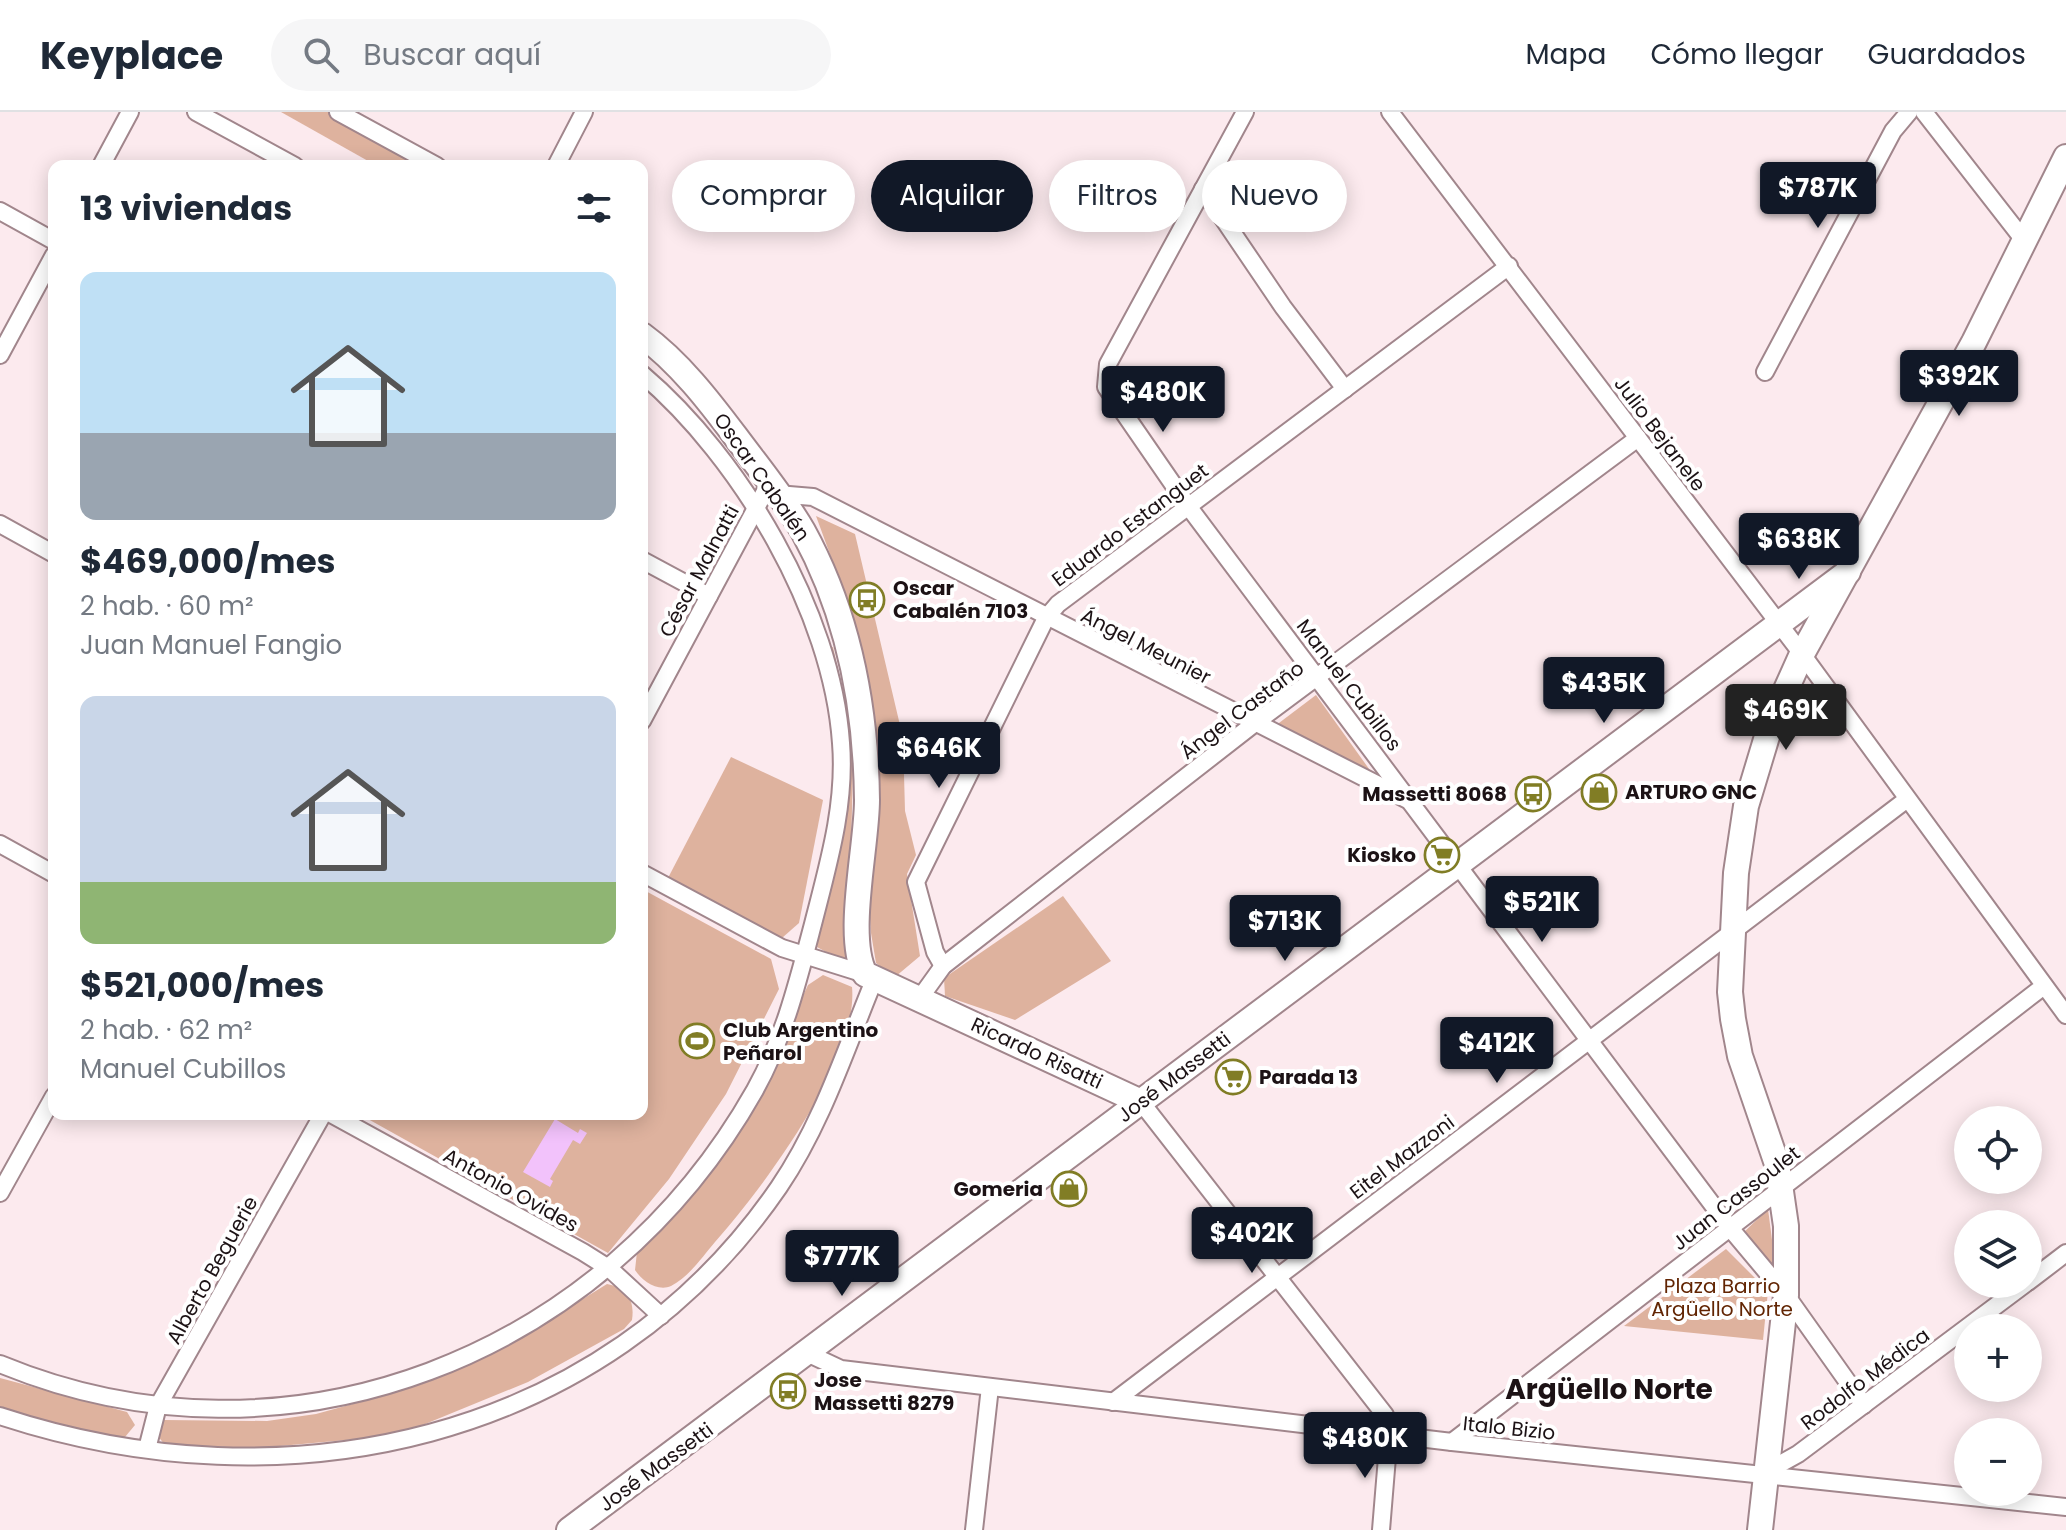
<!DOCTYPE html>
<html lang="es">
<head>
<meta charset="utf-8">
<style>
  body { margin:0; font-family:Poppins,sans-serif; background:#f6f6f7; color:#1f2937; height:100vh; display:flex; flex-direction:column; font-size:30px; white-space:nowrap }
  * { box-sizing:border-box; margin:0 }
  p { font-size:26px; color:#747a83 }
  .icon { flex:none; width:44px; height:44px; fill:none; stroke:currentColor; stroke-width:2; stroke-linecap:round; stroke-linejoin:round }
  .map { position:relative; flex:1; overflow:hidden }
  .drawer { position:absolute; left:48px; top:48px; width:600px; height:960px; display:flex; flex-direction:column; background:#fff; border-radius:16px; box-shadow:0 4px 20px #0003 }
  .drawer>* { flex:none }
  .banner { position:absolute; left:672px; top:48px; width:760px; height:72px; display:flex; gap:16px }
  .tools { position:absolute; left:1954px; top:994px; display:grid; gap:16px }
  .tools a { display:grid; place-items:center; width:88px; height:88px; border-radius:50%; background:#fff; box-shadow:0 4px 20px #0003; font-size:40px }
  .price { position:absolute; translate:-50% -68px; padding:0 18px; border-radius:8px; background:#111827; color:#fff; font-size:26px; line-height:52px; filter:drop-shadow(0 2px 4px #0008) }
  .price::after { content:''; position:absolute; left:50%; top:48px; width:24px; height:18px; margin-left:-12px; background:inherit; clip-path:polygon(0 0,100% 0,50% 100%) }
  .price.active { background:#222; color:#fff }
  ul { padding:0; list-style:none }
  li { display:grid; align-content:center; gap:16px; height:424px; padding:0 32px }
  li span { display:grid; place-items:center; height:248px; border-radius:16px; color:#555 }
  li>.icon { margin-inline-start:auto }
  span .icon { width:144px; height:144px; fill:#fffc; stroke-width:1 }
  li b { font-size:34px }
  h2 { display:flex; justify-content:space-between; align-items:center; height:96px; padding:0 32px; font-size:34px }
  .chip { padding:0 28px; border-radius:36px; background:#fff; box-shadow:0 4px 20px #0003; font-size:28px; line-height:72px }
  .chip.active { background:#111827; color:#fff }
  header { display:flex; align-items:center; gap:48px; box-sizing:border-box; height:112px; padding:0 40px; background:#fff; border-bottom:2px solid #e0e1e3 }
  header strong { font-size:38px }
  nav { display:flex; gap:44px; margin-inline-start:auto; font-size:28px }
  .search { width:560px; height:72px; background:#f6f6f7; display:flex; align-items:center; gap:20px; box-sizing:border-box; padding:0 28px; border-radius:44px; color:#747a83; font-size:30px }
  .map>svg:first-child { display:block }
  .green { fill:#deb29e }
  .water { fill:#f2c2fb }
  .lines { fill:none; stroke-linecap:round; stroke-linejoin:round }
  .street-casing { stroke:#a1868c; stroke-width:20 }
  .secondary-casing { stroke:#a1868c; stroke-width:28 }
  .street { stroke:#fff; stroke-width:16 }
  .secondary { stroke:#fff; stroke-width:24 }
  .labels { text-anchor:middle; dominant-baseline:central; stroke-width:8; stroke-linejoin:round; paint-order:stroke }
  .street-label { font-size:20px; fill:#1c1215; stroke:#fff }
  .poi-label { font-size:20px; font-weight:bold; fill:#1c1215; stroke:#fff; text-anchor:start }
  .park-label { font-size:20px; fill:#622503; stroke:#fff }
  .district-label { font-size:28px; font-weight:bold; fill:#1c1215; stroke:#fff }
</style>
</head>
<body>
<header>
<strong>Keyplace</strong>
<div class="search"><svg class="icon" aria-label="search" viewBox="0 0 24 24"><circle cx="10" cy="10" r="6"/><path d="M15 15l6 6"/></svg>Buscar aquí</div>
<nav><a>Mapa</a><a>Cómo llegar</a><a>Guardados</a></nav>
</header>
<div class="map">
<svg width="2066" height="1418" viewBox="0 0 2066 1418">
  <rect width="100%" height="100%" fill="#fceaee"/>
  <!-- green -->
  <g class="green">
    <polygon points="281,0 328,0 425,54 377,54"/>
    <polygon points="816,404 855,422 903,626 905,699 916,743 907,762 920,844 895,865 876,851 871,821 850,497"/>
    <polygon points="833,535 849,606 853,657 848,852 817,835 845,660 824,537"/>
    <polygon points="1316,583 1377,668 1275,614"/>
    <polygon points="731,645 823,688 799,811 782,826 668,766"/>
    <polygon points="642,777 771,847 779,877 726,982 669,1067 608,1141 359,1002 642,1002"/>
    <polygon points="1063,784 1111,849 1015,908 945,884 944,866"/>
    <path d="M823,863L852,875C859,948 762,1077 715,1130C703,1144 689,1165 671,1174C658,1180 642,1169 635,1158L637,1140L696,1077L743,1013L808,873Z"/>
    <polygon points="1768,1097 1777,1166 1742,1122"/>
    <polygon points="1726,1137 1768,1179 1763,1228 1624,1214"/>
    <path d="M607,1172C627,1176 635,1188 632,1208L624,1217L528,1270L413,1317L368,1326L258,1336L165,1333L157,1323L164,1308L267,1309L316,1302L378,1285L436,1266L507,1234Z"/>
    <polygon points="0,1266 127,1300 135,1313 125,1325 114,1325 0,1298"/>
  </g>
  <!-- water -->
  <polygon class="water" points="555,1007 578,1021 580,1017 587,1021 580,1032 573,1028 550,1067 553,1069 550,1075 523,1060"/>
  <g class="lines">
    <!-- street casing -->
    <g class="street-casing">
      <g id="street">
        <polyline points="196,0 295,54"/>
        <polyline points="338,0 437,54"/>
        <polyline points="1245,0 1108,252 1106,275 1188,394 1730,1116 1786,1183 1864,1293"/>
        <polyline points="1390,0 1802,542 2066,903"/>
        <polyline points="1924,0 2023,127"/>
        <polyline points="101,54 130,0"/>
        <polyline points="556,54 584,0"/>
        <polyline points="1203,77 1283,195 1345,277"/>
        <polyline points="0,99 54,129"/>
        <polyline points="0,243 54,143"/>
        <polyline points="1765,260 1893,19 1909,0"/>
        <polyline points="777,382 813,385 1406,687"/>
        <polyline points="0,412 54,442"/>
        <polyline points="642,448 709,484"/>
        <polyline points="642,609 770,370"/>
        <polyline points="0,732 54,762"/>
        <polyline points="642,761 782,836 865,862"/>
        <polyline points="943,854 935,840 916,770 1046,506 1058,492 1509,154"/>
        <polyline points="920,886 943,854 1255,611 1638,326"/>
        <polyline points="1141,990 1385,1303 1389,1321 1381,1418"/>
        <polyline points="331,1002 583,1140 610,1157 661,1204"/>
        <polyline points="0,1081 54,984"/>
        <polyline points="2028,1170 2066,1141"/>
        <polyline points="809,1242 841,1257 1452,1330 2066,1395"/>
        <path d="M0,1252C288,1371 605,1244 755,978C784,926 798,869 813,812C828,753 846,693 841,631C832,500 741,346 642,262"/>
        <polyline points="1113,1290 1906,688"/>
        <path d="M0,1304C285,1398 603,1331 779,1075C822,1012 846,936 875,866"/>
        <polyline points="1452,1330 2044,874"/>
        <polyline points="147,1337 158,1294 323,1002"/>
        <polyline points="1764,1361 1798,1342 2025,1172"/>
        <polyline points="974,1418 990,1275"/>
      </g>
    </g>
    <!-- secondary casing -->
    <g class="secondary-casing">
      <g id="secondary">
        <path d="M642,223C679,250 709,289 736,325C759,356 784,386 803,419C848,501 866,596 867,688C867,734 845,825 865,862L1141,990"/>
        <polyline points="569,1418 1848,460"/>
        <polyline points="1760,1418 1786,1183 1786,1114 1777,1052 1740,944 1733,907 1730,880 1736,761 1746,694 1771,611 1802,542 1974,230 2066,45"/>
      </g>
    </g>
    <!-- street -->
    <use href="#street" class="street"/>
    <!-- secondary -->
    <use href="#secondary" class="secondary"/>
  </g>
  <!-- icons -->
  <defs>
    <g id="bus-ring" transform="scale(1.8)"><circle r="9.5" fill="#fff" stroke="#817d25" stroke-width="1.5"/><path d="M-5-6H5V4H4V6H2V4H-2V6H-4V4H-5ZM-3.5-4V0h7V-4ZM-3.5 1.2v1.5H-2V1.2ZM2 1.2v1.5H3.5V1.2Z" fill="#817d25"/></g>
    <g id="shop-ring" transform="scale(1.8)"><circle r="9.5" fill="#fff" stroke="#817d25" stroke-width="1.5"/><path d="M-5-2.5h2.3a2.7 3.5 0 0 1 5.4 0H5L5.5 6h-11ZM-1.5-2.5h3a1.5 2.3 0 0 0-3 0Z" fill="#817d25"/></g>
    <g id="supermarket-ring" transform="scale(1.8)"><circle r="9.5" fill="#fff" stroke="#817d25" stroke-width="1.5"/><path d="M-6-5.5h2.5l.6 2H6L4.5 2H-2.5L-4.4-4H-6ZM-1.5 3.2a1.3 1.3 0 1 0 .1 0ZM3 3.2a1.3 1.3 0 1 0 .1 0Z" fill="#817d25"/></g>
    <g id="stadium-ring" transform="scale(1.8)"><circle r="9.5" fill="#fff" stroke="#817d25" stroke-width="1.5"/><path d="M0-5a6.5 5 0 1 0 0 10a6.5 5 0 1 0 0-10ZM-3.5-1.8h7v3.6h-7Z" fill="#817d25"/></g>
  </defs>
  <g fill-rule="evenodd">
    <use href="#bus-ring" x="867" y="488"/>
    <use href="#shop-ring" x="1599" y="680"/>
    <use href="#bus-ring" x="1533" y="682"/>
    <use href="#supermarket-ring" x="1442" y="743"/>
    <use href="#stadium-ring" x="697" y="929"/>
    <use href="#supermarket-ring" x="1233" y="965"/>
    <use href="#shop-ring" x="1069" y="1077"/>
    <use href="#bus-ring" x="788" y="1279"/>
  </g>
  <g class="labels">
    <!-- street labels -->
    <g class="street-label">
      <text transform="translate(1660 322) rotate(53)">Julio Bejanele</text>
      <text transform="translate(762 365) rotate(55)">Oscar Cabalén</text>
      <text transform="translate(1130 413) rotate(-37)">Eduardo Estanguet</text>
      <text transform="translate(699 459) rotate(-62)">César Malnatti</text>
      <text transform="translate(1146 534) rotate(27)">Ángel Meunier</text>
      <text transform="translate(1349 573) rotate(53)">Manuel Cubillos</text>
      <text transform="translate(1242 598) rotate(-37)">Ángel Castaño</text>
      <text transform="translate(1037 941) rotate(25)">Ricardo Risatti</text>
      <text transform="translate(1174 965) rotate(-37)">José Massetti</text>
      <text transform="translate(1402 1045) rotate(-37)">Eitel Mazzoni</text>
      <text transform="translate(511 1078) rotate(29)">Antonio Ovides</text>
      <text transform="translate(1736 1086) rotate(-38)">Juan Cassoulet</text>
      <text transform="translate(212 1158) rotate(-61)">Alberto Beguerie</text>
      <text transform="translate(1865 1267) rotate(-37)">Rodolfo Médica</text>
      <text transform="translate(1509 1316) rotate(6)">Italo Bizio</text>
      <text transform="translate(656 1355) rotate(-36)">José Massetti</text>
    </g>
    <!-- poi labels -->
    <g class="poi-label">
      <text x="893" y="476">Oscar<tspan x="893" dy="23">Cabalén 7103</tspan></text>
      <text x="1625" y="680">ARTURO GNC</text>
      <text x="1507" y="682" text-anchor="end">Massetti 8068</text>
      <text x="1416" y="743" text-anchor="end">Kiosko</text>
      <text x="723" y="918">Club Argentino<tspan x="723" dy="23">Peñarol</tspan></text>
      <text x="1259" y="965">Parada 13</text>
      <text x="1043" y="1077" text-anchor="end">Gomeria</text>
      <text x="814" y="1268">Jose<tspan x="814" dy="23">Massetti 8279</tspan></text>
    </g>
    <!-- park labels -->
    <g class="park-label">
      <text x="1722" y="1174">Plaza Barrio<tspan x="1722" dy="23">Argüello Norte</tspan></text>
    </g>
    <!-- district labels -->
    <g class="district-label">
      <text x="1609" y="1277">Argüello Norte</text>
    </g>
  </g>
</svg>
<div class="tools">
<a><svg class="icon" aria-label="locate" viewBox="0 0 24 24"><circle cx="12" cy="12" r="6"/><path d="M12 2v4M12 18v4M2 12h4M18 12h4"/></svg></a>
<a><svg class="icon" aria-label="layers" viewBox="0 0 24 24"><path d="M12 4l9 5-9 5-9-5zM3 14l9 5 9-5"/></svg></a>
<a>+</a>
<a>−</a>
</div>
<b class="price" style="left:1818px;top:118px">$787K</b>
<b class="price" style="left:1959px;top:306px">$392K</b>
<b class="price" style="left:1163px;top:322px">$480K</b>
<b class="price" style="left:1799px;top:469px">$638K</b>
<b class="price" style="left:1604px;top:613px">$435K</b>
<b class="price active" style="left:1786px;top:640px">$469K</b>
<b class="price" style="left:939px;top:678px">$646K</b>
<b class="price" style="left:1542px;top:832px">$521K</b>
<b class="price" style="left:1285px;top:851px">$713K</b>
<b class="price" style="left:1497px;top:973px">$412K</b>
<b class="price" style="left:1252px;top:1163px">$402K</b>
<b class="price" style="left:842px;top:1186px">$777K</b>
<b class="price" style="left:1365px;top:1368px">$480K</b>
<div class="banner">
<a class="chip">Comprar</a>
<a class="chip active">Alquilar</a>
<a class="chip">Filtros</a>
<a class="chip">Nuevo</a>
</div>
<section class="drawer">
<h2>13 viviendas<svg class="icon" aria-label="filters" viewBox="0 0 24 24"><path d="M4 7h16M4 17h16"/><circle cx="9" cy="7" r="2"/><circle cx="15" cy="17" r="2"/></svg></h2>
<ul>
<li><span style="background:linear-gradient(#bfe0f5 65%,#9aa5b1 0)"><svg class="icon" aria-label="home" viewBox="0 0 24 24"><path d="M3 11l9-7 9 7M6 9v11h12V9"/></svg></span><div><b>$469,000/mes</b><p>2 hab. · 60 m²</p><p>Juan Manuel Fangio</p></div></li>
<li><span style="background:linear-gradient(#c9d6e8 75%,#8fb573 0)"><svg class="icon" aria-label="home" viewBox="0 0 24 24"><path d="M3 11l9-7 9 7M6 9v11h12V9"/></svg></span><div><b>$521,000/mes</b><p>2 hab. · 62 m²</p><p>Manuel Cubillos</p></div></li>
</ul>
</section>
</div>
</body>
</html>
